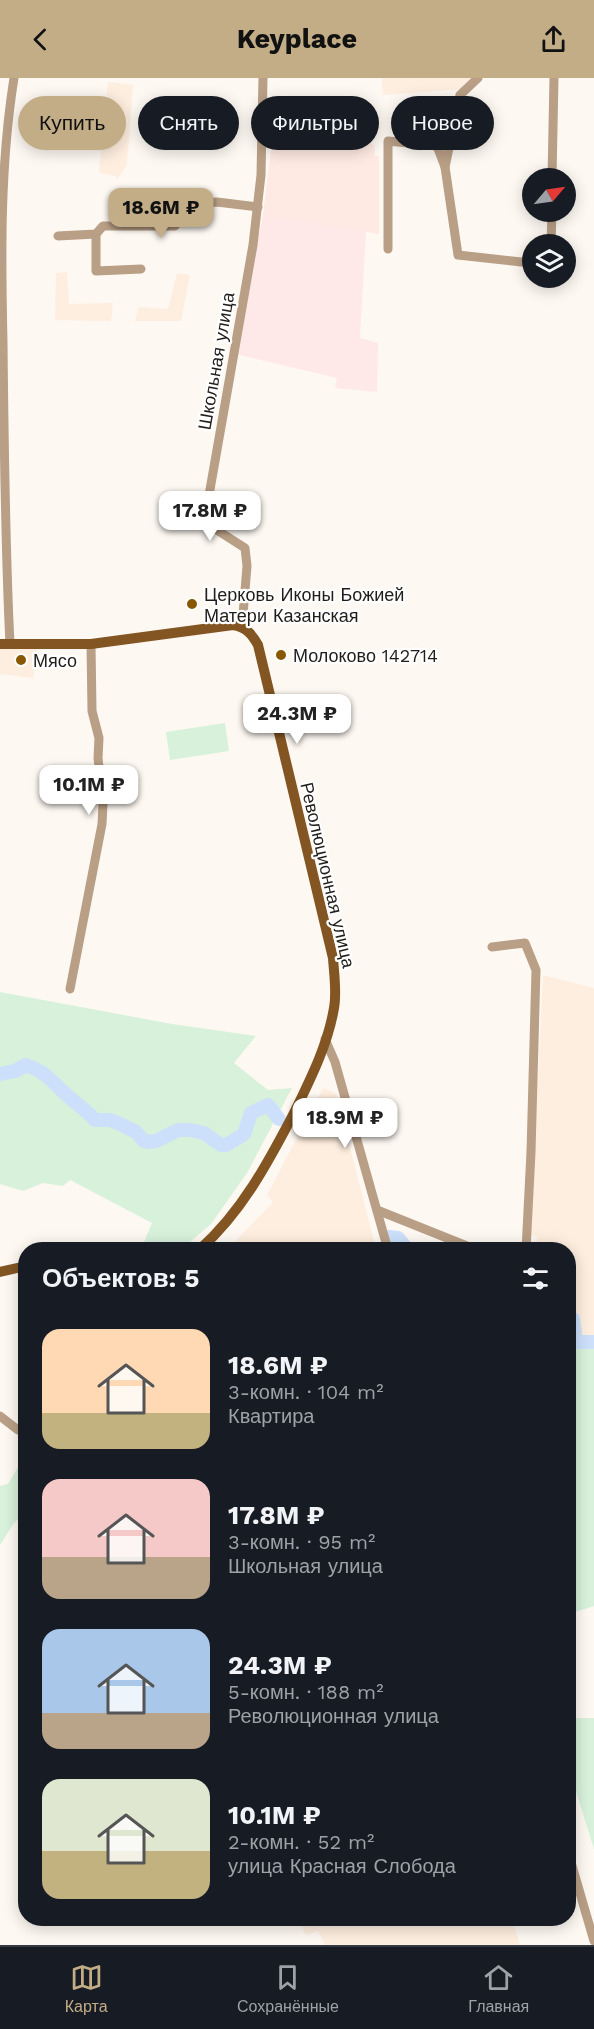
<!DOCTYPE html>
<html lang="ru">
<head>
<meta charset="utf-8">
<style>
  body { margin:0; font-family:"Work Sans",sans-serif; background:#242831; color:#f1f3f6; height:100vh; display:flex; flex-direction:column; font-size:22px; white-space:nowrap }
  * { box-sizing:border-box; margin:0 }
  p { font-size:20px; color:#9ea1a6 }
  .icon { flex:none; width:33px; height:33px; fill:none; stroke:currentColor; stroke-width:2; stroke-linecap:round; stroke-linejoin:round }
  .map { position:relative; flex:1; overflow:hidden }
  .drawer { position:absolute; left:18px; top:1164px; width:558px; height:684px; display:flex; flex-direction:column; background:#171b24; border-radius:24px; box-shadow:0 3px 15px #0003 }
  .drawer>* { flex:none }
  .guide { position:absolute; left:18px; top:18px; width:558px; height:54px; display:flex; gap:12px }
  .needle { width:39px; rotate:61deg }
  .tools { position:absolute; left:522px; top:90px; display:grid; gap:12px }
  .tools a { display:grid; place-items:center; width:54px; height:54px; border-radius:50%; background:#171b24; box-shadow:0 3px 15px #0003; font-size:30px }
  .price { position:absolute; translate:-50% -51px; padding:0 14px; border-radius:12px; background:#fff; color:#222; font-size:20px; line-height:39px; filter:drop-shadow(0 2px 3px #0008) }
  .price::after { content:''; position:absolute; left:50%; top:36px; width:18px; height:14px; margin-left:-9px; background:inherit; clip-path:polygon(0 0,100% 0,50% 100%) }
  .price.active { background:#c2ad87; color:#111 }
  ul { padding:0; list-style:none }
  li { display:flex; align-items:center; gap:18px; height:150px; padding:0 24px }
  li span { display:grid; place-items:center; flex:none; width:168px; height:120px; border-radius:18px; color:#555 }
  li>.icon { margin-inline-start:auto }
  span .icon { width:72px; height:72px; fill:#fffc; stroke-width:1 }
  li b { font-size:26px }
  h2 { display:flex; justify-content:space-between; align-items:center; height:72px; padding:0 24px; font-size:26px }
  .tag { padding:0 21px; border-radius:27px; background:#171b24; box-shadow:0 3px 15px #0003; font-size:21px; line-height:54px }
  .tag.active { background:#c2ad87; color:#111 }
  header { display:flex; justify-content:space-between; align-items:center; height:78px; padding:0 24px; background:#c2ad87; color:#111; font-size:27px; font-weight:700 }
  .menu { display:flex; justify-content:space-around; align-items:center; height:84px; border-top:2px solid #363941; background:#171b24; font-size:16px; color:#9ea1a6 }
  .menu a { display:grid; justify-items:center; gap:3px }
  .menu .active { color:#c2ad87 }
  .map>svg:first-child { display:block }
  .built { fill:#feeedf }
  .education { fill:#feeae2 }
  .medical { fill:#ffe9e8 }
  .green { fill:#d7f1da }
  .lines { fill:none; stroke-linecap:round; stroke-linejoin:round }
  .river { stroke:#cce0fb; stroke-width:14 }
  .minor { stroke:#b99f86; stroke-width:9 }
  .major { stroke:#825523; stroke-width:10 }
  .poi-dot { fill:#895700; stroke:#fff; stroke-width:2 }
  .labels { text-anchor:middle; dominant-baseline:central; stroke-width:4.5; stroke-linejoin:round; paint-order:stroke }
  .street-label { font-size:18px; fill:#211d1a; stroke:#fff }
  .poi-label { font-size:18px; fill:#211d1a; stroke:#fff; text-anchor:start }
</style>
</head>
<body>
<header><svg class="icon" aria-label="back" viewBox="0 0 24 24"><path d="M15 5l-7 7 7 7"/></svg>Keyplace<svg class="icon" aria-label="share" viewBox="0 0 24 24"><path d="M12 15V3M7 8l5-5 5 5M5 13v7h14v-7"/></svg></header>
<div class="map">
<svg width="594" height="1867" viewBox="0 0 594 1867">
  <rect width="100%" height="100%" fill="#fef8f2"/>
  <!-- built -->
  <g class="built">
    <polygon points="382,0 472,0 464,11 383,17"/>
    <polygon points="108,4 133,7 127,86 117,102 116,98 99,95"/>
    <polygon points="67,194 69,226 113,225 111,243 55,242 56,195"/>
    <polygon points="177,195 190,197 181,243 135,243 139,229 168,231"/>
    <polygon points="0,570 37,571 33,600 0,596"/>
    <polygon points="543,897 594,910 594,1261 578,1262 577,1237 569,1235 569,1208 576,1205 569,1201 568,1172 536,1171 537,1158 530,1157"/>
    <polygon points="323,1010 336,1015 376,1171 228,1171 273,1124 267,1117"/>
    <polygon points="298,1841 531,1841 514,1846 520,1867 325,1867 318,1853 306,1857"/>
  </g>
  <!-- education -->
  <polygon class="education" points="275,39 352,51 375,68 375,78 379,78 379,156 263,137"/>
  <!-- medical -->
  <polygon class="medical" points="263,137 366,153 360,260 378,265 377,314 335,310 337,300 235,276"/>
  <!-- green -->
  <g class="green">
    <polygon points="225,645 229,673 170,682 166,654"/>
    <polygon points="0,914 172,946 256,958 234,985 268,1012 292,1010 247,1095 211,1146 184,1169 180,1172 139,1171 144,1164 152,1145 70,1102 63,1108 43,1105 23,1113 0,1106"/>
    <polygon points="569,1235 577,1237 578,1262 594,1261 594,1528 569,1536"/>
    <polygon points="25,1359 25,1435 14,1445 0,1467 0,1408 8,1406 21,1384 23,1361"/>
    <polygon points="569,1640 594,1640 594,1771 569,1691"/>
  </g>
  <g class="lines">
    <!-- river -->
    <g class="river">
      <path d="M0,996L15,993L26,987C50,996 51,1004 69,1019C78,1027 87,1033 95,1042H110L120,1046L136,1054L144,1063L149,1064L156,1063L178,1052H190L204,1055L221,1067H226L244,1056L251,1035L268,1027L279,1041"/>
      <polyline points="389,1159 398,1160 408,1172"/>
      <polyline points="568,1240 573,1241 576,1264 594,1264"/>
    </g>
    <!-- minor -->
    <g class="minor">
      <polyline points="478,0 460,17 445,89 458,177 521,184 532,183"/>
      <polyline points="552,100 554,0"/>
      <polyline points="96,156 96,193 141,191"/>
      <polyline points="58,158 96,156 103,148 175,148 192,126 217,124 258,129"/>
      <polyline points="551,166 552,134"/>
      <polyline points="388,171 388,63 437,68 445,89"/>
      <polyline points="242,549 247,488 245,470 209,447 205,440 253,167 261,97 263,0"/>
      <path d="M10,566C5,466 4,365 3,264C1,176 0,87 14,0"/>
      <polyline points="492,869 525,865 536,892 531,1074 526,1172"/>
      <polyline points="70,911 102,746 103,726 98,680 99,660 92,633 91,566"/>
      <polyline points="325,961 335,984 388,1172"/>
      <polyline points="377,1132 477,1172"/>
      <polyline points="0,1338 18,1352"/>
      <polyline points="568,1774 594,1863"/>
    </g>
    <!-- major -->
    <g class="major">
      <path d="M0,566H91L233,547C246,549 252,556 258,567L333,880C334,896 337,914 334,930C328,966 311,1000 295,1033C269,1083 242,1134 199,1172"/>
      <polyline points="0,1194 26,1188"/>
    </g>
  </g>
  <!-- markers -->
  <g class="poi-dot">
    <circle cx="192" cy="526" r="6"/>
    <circle cx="281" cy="577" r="6"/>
    <circle cx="21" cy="582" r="6"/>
  </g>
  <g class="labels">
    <!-- street labels -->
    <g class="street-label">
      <text transform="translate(216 283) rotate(-80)">Школьная улица</text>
      <text transform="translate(328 797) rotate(77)">Революционная улица</text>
    </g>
    <!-- poi labels -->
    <g class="poi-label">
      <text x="204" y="516">Церковь Иконы Божией<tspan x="204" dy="21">Матери Казанская</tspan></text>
      <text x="293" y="577">Молоково 142714</text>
      <text x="33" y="582">Мясо</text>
    </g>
  </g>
</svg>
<div class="tools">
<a><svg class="needle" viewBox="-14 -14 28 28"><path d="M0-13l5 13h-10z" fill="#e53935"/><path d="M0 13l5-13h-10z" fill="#9ea1a6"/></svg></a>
<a><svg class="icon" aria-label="layers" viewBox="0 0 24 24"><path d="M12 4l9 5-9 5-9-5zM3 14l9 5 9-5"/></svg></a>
</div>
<b class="price active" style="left:161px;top:161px">18.6M ₽</b>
<b class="price" style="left:210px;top:464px">17.8M ₽</b>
<b class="price" style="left:297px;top:667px">24.3M ₽</b>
<b class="price" style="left:89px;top:738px">10.1M ₽</b>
<b class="price" style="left:345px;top:1071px">18.9M ₽</b>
<div class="guide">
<a class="tag active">Купить</a>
<a class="tag">Снять</a>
<a class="tag">Фильтры</a>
<a class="tag">Новое</a>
</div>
<section class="drawer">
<h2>Объектов: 5<svg class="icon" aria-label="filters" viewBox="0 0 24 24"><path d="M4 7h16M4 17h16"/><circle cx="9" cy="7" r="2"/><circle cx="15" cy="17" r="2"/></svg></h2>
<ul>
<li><span style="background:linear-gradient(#ffd9b3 70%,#c2b280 0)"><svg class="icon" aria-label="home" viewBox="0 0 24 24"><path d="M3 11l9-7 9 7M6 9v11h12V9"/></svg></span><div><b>18.6M ₽</b><p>3-комн. · 104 m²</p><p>Квартира</p></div></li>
<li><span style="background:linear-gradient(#f6c9c9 65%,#b9a48a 0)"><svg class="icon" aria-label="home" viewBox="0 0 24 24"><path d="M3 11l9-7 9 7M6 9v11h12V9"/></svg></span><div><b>17.8M ₽</b><p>3-комн. · 95 m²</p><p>Школьная улица</p></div></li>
<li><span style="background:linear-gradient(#a9c7e8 70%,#b9a48a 0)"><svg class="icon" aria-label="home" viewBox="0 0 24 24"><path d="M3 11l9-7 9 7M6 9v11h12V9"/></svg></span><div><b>24.3M ₽</b><p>5-комн. · 188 m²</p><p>Революционная улица</p></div></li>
<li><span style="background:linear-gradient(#dfe7d0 60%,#c2b280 0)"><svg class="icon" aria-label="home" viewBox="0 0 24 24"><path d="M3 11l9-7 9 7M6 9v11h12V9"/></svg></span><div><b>10.1M ₽</b><p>2-комн. · 52 m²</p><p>улица Красная Слобода</p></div></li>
</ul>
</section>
</div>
<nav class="menu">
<a class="active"><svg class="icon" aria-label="map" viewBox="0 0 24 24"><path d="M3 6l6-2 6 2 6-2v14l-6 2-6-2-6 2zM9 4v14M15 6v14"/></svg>Карта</a>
<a><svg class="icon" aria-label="saved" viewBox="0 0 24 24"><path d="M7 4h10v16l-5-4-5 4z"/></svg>Сохранённые</a>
<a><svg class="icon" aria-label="home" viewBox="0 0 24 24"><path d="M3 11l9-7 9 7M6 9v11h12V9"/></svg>Главная</a>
</nav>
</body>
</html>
